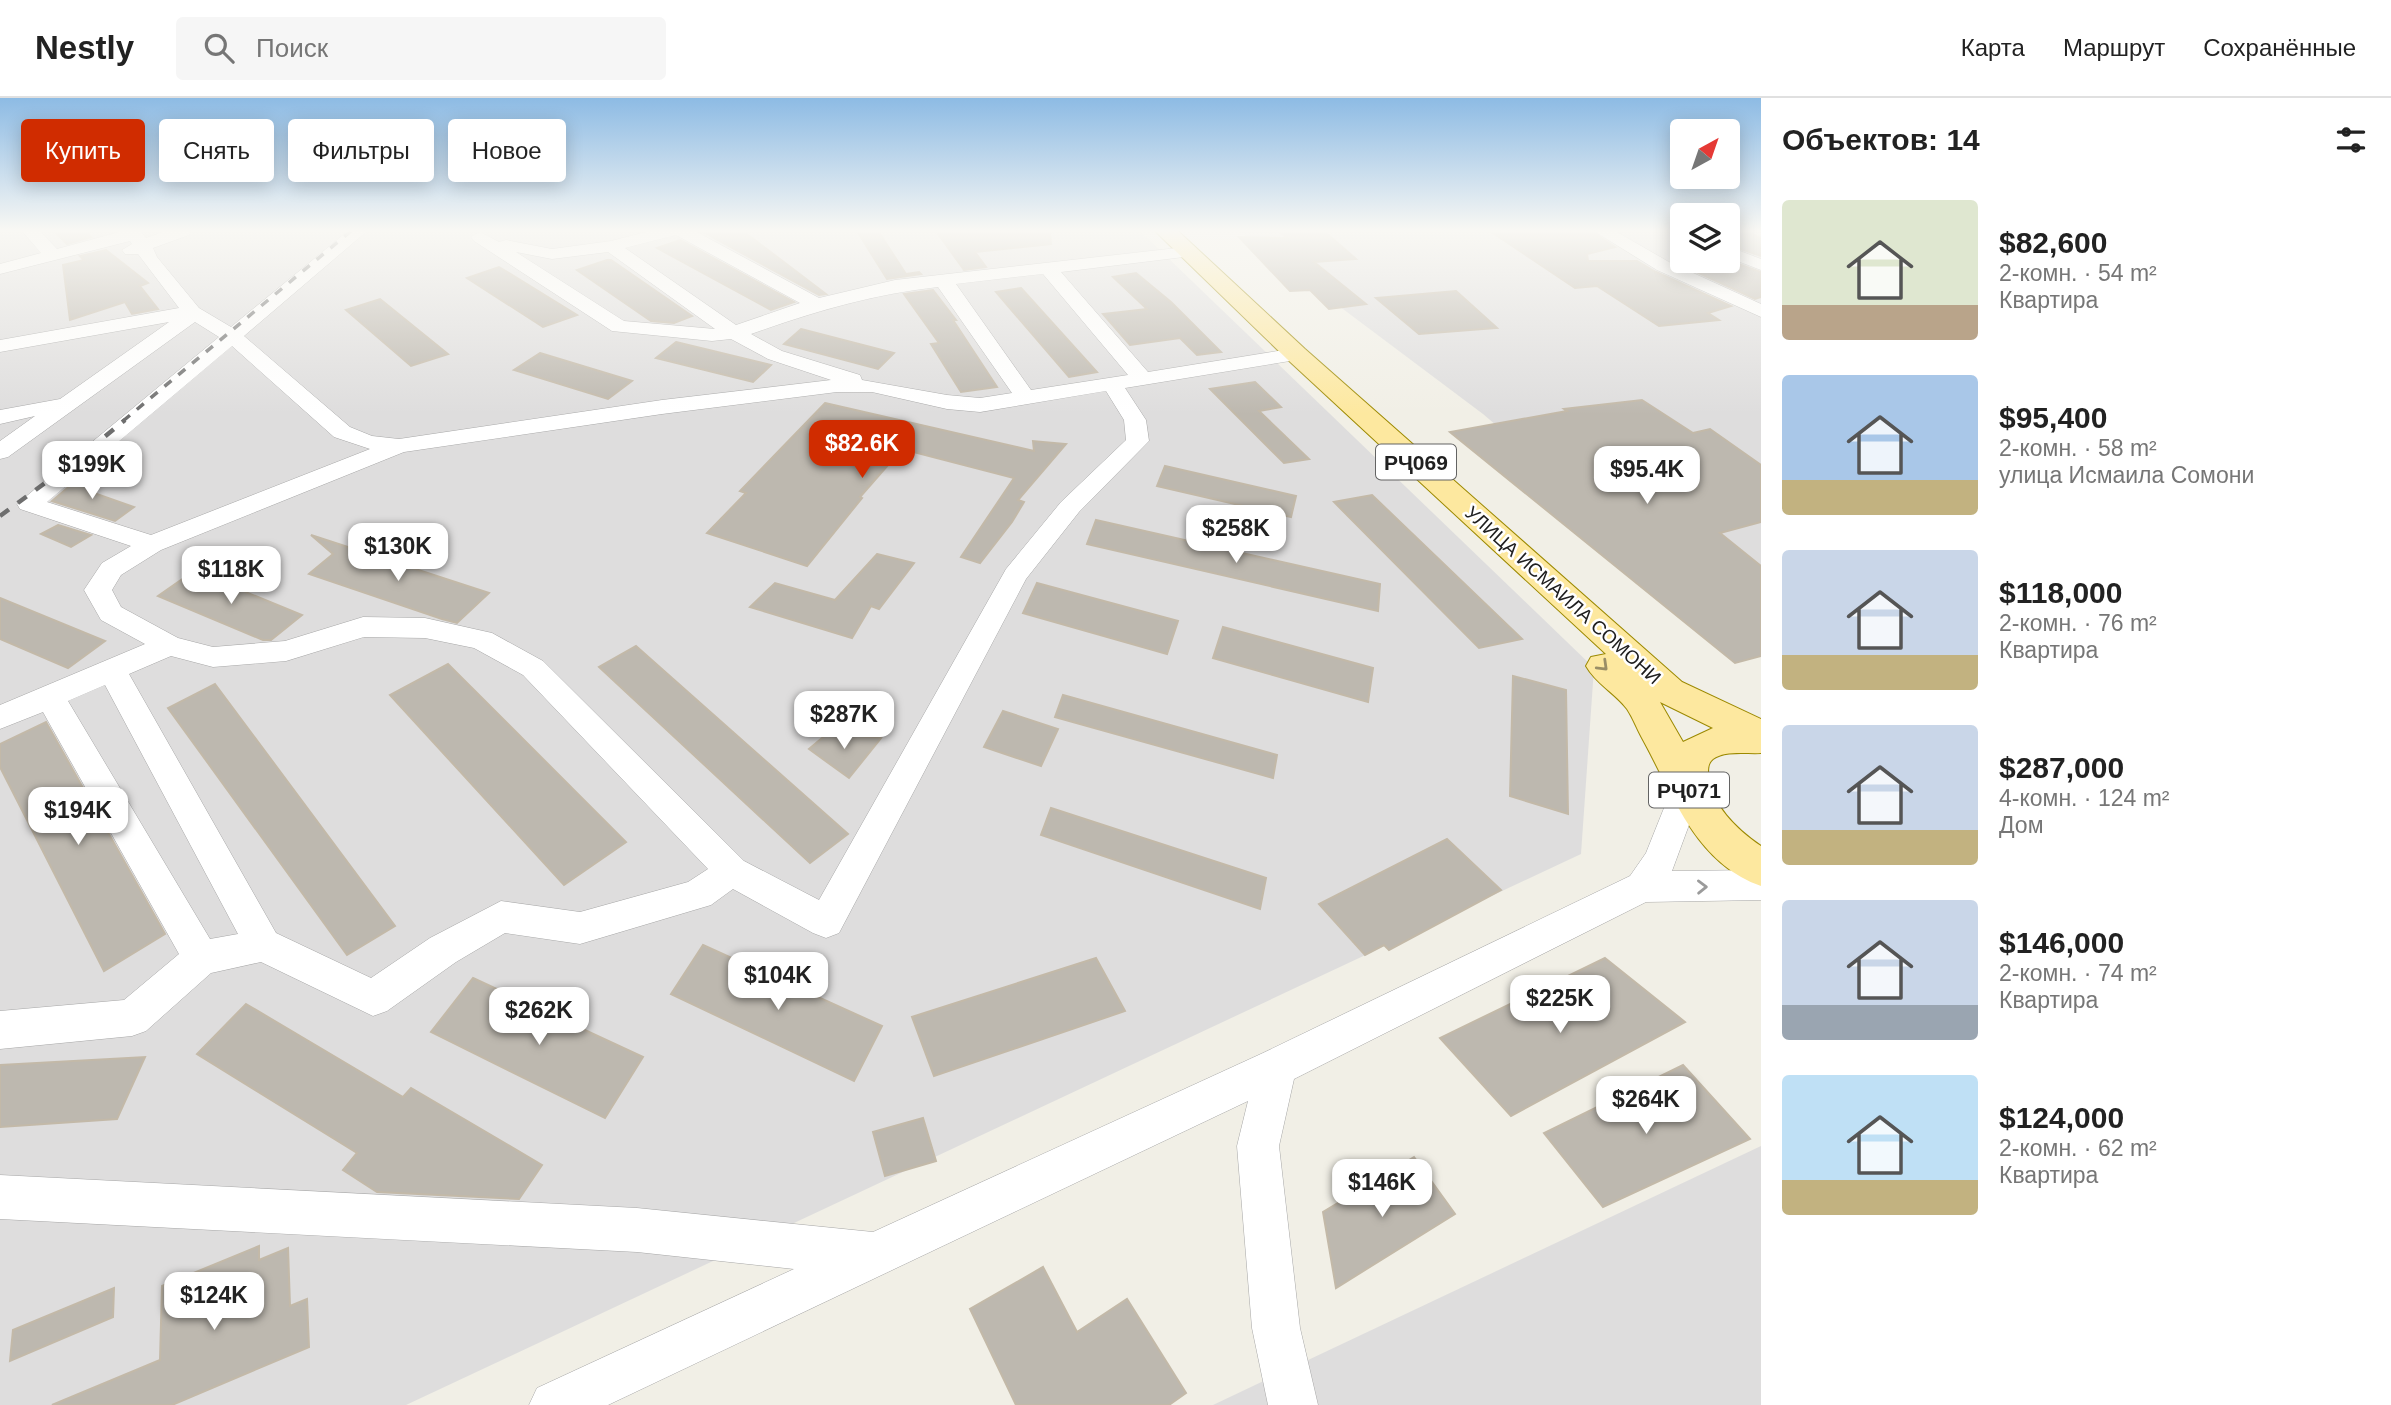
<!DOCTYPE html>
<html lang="ru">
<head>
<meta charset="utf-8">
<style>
  body { margin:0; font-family:Helvetica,sans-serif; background:#f6f6f6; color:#222; height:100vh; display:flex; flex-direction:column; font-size:26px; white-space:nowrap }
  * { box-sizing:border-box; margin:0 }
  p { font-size:23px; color:#767676 }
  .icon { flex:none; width:38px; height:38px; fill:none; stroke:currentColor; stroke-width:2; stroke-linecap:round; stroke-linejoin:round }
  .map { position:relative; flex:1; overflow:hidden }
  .panel { display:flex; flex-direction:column; background:#fff; width:630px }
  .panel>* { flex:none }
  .hud { position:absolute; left:21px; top:21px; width:665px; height:63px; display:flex; gap:14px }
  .needle { width:46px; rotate:40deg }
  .buttons { position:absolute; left:1670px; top:21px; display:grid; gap:14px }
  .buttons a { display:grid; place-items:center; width:70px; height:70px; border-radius:7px; background:#fff; box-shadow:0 4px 18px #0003; font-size:35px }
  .price { position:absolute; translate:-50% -60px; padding:0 16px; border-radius:14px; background:#fff; color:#222; font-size:23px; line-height:46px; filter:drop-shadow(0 2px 4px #0008) }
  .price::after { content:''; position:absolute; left:50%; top:42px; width:21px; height:16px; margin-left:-10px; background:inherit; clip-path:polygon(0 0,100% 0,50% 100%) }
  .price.active { background:#d02c00; color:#fff }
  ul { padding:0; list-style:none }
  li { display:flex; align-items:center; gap:21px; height:175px; padding:0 21px }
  li span { display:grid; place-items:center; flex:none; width:196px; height:140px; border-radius:7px; color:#555 }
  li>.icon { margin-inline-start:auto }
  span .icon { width:84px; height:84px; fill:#fffc; stroke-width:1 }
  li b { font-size:30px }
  h2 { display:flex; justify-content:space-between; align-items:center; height:84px; padding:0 21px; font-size:30px }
  .pill { padding:0 24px; border-radius:7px; background:#fff; box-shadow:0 4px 18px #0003; font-size:24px; line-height:63px }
  .pill.active { background:#d02c00; color:#fff }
  header { display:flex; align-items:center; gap:42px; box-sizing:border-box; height:98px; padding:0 35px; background:#fff; border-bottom:2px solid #e0e0e0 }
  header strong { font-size:33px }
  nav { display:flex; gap:38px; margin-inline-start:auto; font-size:24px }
  .search { width:490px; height:63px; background:#f6f6f6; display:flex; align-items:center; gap:18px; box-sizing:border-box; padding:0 24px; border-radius:7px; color:#767676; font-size:26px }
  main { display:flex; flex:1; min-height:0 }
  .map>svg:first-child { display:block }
  .residential { fill:#dedddd }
  .building { fill:#bdb8af; stroke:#c3b9a8; stroke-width:2 }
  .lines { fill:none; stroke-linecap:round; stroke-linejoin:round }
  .minor-casing { stroke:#a7a7a7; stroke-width:1 }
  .major-casing { stroke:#9c8900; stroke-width:2 }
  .minor { fill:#fff; fill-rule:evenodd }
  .major { fill:#fde89f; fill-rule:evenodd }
  .rail-far1 { stroke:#6e6e6e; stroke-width:3.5; stroke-dasharray:9 9; stroke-linecap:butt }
  .rail { stroke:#6e6e6e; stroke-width:4.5; stroke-dasharray:11 11; stroke-linecap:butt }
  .oneway { stroke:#9a8e66 }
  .oneway2 { stroke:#9b9b9b }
  .labels { text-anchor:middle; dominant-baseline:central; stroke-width:5; stroke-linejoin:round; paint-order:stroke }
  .far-street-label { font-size:19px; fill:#202020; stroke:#fff }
  .shield { fill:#fff; stroke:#636363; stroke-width:2 }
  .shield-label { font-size:21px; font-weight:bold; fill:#202020 }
</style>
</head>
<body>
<header>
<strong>Nestly</strong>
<div class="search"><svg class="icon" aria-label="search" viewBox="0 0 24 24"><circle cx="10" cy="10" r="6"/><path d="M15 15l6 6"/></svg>Поиск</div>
<nav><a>Карта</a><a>Маршрут</a><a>Сохранённые</a></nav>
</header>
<main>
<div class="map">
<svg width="1761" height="1307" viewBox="0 0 1761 1307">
  <rect width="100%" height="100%" fill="#f1efe6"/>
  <!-- residential -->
  <g class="residential">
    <polygon points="0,133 1140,133 1594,570 1581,756 406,1307 0,1307"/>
    <polygon points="1239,133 1682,133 1682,163 1727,163 1727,133 1761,133 1761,554 1483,316"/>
    <polygon points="1761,1048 1761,1307 1213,1307"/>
  </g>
  <!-- building -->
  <g class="building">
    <polygon points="54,133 85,133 91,139 67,146"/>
    <polygon points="743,133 826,196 819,197 703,134"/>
    <polygon points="857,133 878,133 906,176 919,174 921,176 887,181"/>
    <polygon points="936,133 1050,133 1051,146 975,154 986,169 964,172"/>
    <polygon points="1279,133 1324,133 1356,161 1314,164 1366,206 1329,211 1310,192 1290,193 1239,139 1287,140"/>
    <polygon points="1490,133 1591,133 1615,149 1587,156 1588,163 1637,163 1656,174 1731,208 1708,215 1719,222 1659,228 1597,188 1575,190"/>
    <polygon points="1727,133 1746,133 1761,140 1761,158 1727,146"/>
    <polygon points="680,142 794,204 771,212 657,150"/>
    <polygon points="106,152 148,185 140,188 158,211 132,216 125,204 70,222 63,167 84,162 80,158"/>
    <polygon points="607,162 611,162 692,218 674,225 651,223 577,172"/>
    <polygon points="1727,162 1761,174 1761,199 1755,201 1673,163"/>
    <polygon points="499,169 577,217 543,229 467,180"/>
    <polygon points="1136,175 1171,204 1221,254 1197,257 1180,240 1130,247 1103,216 1147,211 1113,179"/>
    <polygon points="1021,190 1097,274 1069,279 996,194"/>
    <polygon points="933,192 956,222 953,222 997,289 961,294 931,246 939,245 904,196"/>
    <polygon points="1456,193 1497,230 1419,236 1376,200"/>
    <polygon points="380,201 448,256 411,268 346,212"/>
    <polygon points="801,231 894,255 878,271 784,246"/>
    <polygon points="676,244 771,267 753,284 656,260"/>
    <polygon points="540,255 632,283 608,301 514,272"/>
    <polygon points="1255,284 1281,309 1259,313 1309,361 1284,365 1210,291"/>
    <polygon points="1642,302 1693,335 1710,331 1761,367 1761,424 1720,435 1761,468 1761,558 1735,565 1450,334 1567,313 1564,311"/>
    <polygon points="825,305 1034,353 1033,343 1066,346 1018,402 1024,404 1012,424 980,465 961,459 1014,380 902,351 860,399 862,400 807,468 707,435 746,395 740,393"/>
    <polygon points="1165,368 1296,398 1291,419 1157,388"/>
    <polygon points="78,381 99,389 91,394 134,409 115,423 52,403"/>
    <polygon points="1372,397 1522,541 1479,550 1334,404"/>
    <polygon points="1096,422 1380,486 1378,513 1087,446"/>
    <polygon points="58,427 91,437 71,449 41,436"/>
    <polygon points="311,437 489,495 457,525 442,521 309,476 333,456"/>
    <polygon points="877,456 914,465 879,511 871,508 852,540 750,509 775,485 835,502"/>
    <polygon points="194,473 302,517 271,542 263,542 158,498"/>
    <polygon points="1037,485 1178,523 1167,556 1023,515"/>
    <polygon points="0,500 105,543 68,570 0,541"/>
    <polygon points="1223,529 1373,570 1368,604 1213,560"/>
    <polygon points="636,548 848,736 810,765 599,569"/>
    <polygon points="448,566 626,744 564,787 390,597"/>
    <polygon points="1513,578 1566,592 1568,716 1510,698"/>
    <polygon points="215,586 395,828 347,857 168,610"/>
    <polygon points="1063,597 1277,657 1273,680 1055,619"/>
    <polygon points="1003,613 1058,631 1041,668 984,649"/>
    <polygon points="46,624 165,836 104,873 0,669 0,646"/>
    <polygon points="828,635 881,640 849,680 809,651"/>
    <polygon points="1051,710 1266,780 1260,811 1041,737"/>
    <polygon points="1447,741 1501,792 1389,852 1384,847 1365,857 1319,806"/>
    <polygon points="703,847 882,928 854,983 671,896"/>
    <polygon points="1096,860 1125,913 934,978 912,919"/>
    <polygon points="1605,860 1685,924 1511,1018 1440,940"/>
    <polygon points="473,880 643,959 605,1020 431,934"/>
    <polygon points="246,906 403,999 411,990 542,1067 519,1101 377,1094 343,1072 357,1055 197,956"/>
    <polygon points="145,959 117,1021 0,1029 0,967"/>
    <polygon points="1683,967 1750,1041 1603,1109 1544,1035"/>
    <polygon points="923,1020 936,1063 885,1078 873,1034"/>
    <polygon points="1414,1059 1455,1116 1336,1190 1323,1114"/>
    <polygon points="259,1148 259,1162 288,1150 290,1208 307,1201 309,1249 172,1307 52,1307 160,1262 162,1188"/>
    <polygon points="1043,1169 1077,1234 1127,1201 1186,1295 1169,1307 1016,1307 970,1211"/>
    <polygon points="114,1190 113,1219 10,1263 13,1232"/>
  </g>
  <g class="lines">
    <!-- minor casing -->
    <g class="minor-casing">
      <g id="minor">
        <path d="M22,133H40L57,151L123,133H140L146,140L166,133H191L189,137L153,150L157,159L199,210L231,229L348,133H367L244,238L350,329L372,338L399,341L662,302L831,282L768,261L731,241L712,243L612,233L474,143L471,139L480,134L499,144L506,142L552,151L611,143L650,133H695L819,200L895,182L1186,149L1195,154L1192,158L1061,174L1148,274L1296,250L1303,252L1306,256L1303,260L1296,262L1125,290L1146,322L1149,343L1079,414L1026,481L839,835L826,840L813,835L733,791L711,807L580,846L505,835L456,864L387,913L373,918L261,864L211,875L146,933L132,938L0,951V913L124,902L179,856L43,614L0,631V607L145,546L101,522L84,492L102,465L131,448L20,411L17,406L219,239L195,224L8,359L0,361V343L35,318L0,326V312L60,301L169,224L0,254V242L179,210L138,156H125L122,152L132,146L130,143L0,176V166L41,155ZM676,137L800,205L736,227L625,150ZM516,154L552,161L608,154L715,231L624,223ZM1043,176L1128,277L1031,292L956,186ZM938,189L1012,295L980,300L947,297L862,282L860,277L782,253L751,236C813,214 873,196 938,189ZM232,248L334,339L370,351L151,437L47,404ZM1106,293L1124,322L1126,342L1061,404L1006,471L819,802L744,763L543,563L492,535L425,520L363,519L285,543L213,549L178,540L121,509L112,492L121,477L161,452L404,354L662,316L837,294H872L947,311L980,314ZM364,539L425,540L474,550L523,577L708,771L688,784L580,814L501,803L430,840L371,880L276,835L129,576L171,558L213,569L286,563ZM105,587L238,836L210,841L68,603Z"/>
        <polygon points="1594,133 1615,133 1669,164 1761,206 1761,219 1657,172"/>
        <polygon points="1673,133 1682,133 1682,139"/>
        <polygon points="1727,148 1761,161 1761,172 1727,159"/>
        <polygon points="1687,676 1698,680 1703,689 1672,773 1761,772 1761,802 1646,804 1294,981 1279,1048 1300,1230 1318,1307 1268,1307 1252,1230 1237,1048 1248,1003 608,1307 529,1307 537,1290 794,1171 637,1154 0,1121 0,1077 637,1110 873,1134 1263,955 1630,778 1646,755 1676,680"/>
      </g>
    </g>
    <!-- major casing -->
    <g class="major-casing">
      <path id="major" d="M1155,133H1178L1305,251L1682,584L1761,621V655C1747,656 1725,652 1713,661C1708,665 1708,670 1708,676C1710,706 1737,732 1761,748V788C1695,765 1673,696 1642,640C1637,631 1633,620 1627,611C1615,595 1596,586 1586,568L1591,559L1606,556L1287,261ZM1660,604L1713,630L1683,644Z"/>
    </g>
    <!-- minor -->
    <use href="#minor" class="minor"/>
    <!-- major -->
    <use href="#major" class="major"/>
    <!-- rail-far1 -->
    <polyline class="rail-far1" points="123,323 351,133"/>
    <!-- rail -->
    <polyline class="rail" points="0,418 79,360 125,322"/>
  </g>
  <!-- one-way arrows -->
  <defs><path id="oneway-chevron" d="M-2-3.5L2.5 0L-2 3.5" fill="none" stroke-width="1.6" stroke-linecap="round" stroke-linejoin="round" transform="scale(1.75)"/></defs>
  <use class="oneway" href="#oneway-chevron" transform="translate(1603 568) rotate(44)"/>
  <use class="oneway2" href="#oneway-chevron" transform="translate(1702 789) rotate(-1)"/>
  <!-- sky -->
  <linearGradient id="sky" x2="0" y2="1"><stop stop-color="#8dbbe4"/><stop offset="0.42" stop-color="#f9f8f4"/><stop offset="1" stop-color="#f9f8f4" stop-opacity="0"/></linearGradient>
  <rect width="1761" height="316" fill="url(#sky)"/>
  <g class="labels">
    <!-- far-street labels -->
    <g class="far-street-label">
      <text transform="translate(1563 497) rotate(42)">УЛИЦА ИСМАИЛА СОМОНИ</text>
    </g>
    <!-- shield labels -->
    <g class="shield">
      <rect x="1376" y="346.5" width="80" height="35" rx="5"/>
      <rect x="1649" y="674.5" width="80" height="35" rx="5"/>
    </g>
    <g class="shield-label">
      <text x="1416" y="364">РҶ069</text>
      <text x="1689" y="692">РҶ071</text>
    </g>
  </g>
</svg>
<div class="buttons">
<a><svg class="needle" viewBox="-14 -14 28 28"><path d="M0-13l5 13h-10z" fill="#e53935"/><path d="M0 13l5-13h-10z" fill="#767676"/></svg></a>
<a><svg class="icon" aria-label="layers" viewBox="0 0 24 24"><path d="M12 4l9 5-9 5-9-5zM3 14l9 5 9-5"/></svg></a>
</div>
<b class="price active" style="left:862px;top:382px">$82.6K</b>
<b class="price" style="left:92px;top:403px">$199K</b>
<b class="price" style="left:1647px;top:408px">$95.4K</b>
<b class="price" style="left:1236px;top:467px">$258K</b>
<b class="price" style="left:398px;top:485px">$130K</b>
<b class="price" style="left:231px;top:508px">$118K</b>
<b class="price" style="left:844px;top:653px">$287K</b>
<b class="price" style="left:78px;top:749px">$194K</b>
<b class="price" style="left:778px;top:914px">$104K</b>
<b class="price" style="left:1560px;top:937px">$225K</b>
<b class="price" style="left:539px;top:949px">$262K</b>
<b class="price" style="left:1646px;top:1038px">$264K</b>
<b class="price" style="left:1382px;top:1121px">$146K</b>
<b class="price" style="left:214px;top:1234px">$124K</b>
<div class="hud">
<a class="pill active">Купить</a>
<a class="pill">Снять</a>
<a class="pill">Фильтры</a>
<a class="pill">Новое</a>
</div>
</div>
<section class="panel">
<h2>Объектов: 14<svg class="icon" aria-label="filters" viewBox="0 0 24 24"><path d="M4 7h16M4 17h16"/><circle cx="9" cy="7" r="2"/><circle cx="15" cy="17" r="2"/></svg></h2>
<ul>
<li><span style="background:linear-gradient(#dfe7d0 75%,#b9a48a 0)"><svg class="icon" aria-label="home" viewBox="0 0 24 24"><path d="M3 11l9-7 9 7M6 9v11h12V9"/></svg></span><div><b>$82,600</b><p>2-комн. · 54 m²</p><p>Квартира</p></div></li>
<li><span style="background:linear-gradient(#a9c7e8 75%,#c2b280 0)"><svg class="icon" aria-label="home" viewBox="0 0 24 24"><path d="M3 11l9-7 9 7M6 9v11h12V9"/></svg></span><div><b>$95,400</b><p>2-комн. · 58 m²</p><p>улица Исмаила Сомони</p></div></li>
<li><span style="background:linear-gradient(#c9d6e8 75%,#c2b280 0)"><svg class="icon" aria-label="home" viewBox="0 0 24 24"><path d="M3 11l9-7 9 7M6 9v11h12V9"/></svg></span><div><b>$118,000</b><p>2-комн. · 76 m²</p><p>Квартира</p></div></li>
<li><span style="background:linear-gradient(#c9d6e8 75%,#c2b280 0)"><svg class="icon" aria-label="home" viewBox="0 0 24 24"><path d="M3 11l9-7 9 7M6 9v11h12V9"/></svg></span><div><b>$287,000</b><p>4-комн. · 124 m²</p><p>Дом</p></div></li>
<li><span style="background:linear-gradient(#c9d6e8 75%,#9aa5b1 0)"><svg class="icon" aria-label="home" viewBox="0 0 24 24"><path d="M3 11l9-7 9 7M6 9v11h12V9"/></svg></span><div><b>$146,000</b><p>2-комн. · 74 m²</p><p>Квартира</p></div></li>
<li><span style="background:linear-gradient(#bfe0f5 75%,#c2b280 0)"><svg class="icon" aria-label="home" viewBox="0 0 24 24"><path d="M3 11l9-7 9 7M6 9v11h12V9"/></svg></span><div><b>$124,000</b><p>2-комн. · 62 m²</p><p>Квартира</p></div></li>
</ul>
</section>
</main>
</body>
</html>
